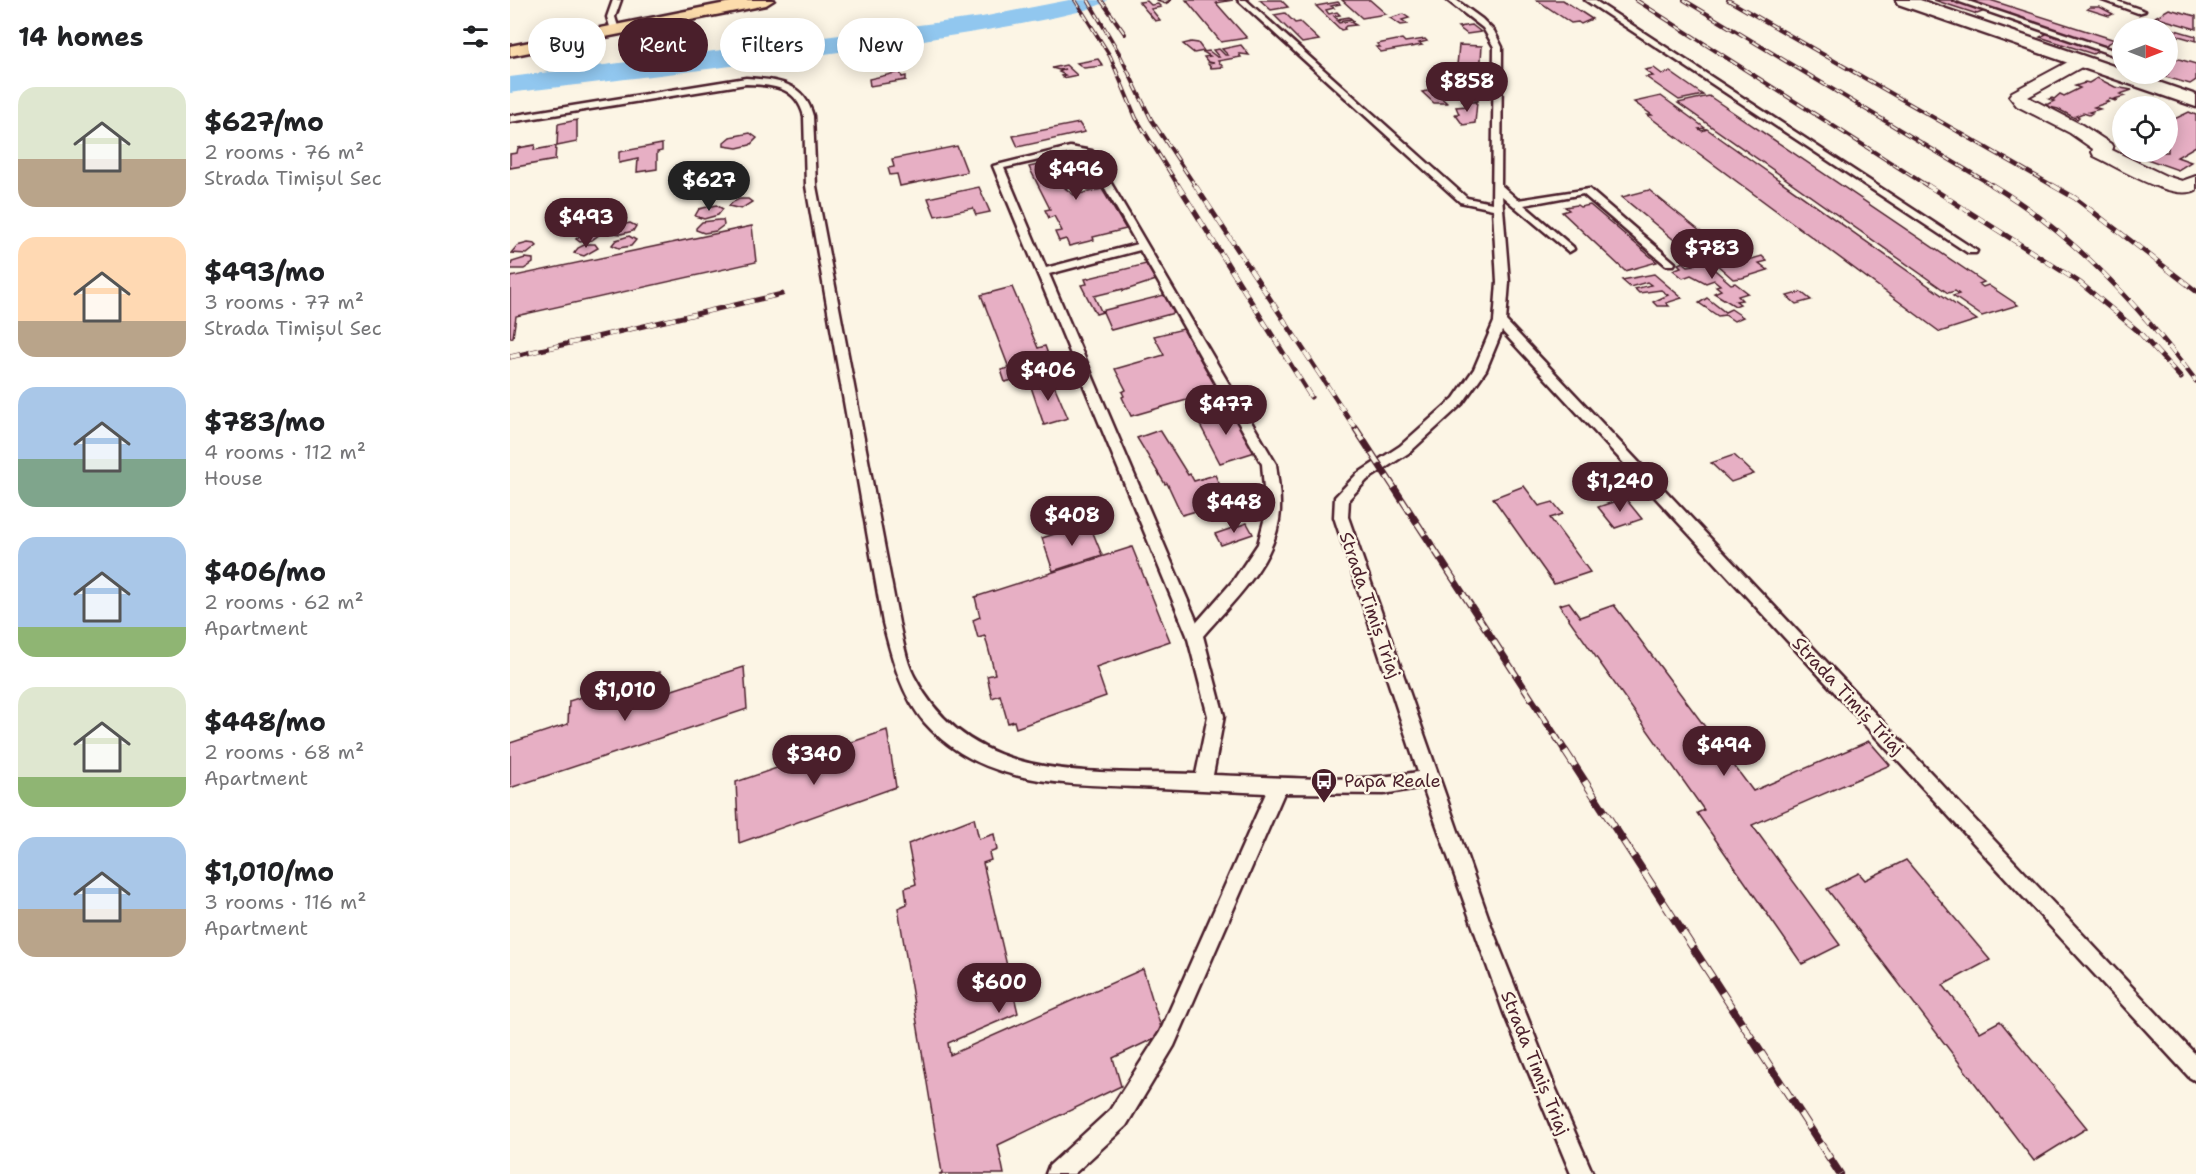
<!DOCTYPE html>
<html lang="en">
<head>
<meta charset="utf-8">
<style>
  body { margin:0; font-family:"Shantell Sans",sans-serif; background:#f6f6f6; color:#202124; height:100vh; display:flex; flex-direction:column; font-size:22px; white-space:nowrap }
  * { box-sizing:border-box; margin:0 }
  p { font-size:20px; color:#757577 }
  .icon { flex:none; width:33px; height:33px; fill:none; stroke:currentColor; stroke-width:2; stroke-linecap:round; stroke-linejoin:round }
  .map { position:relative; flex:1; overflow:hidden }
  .panel { display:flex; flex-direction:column; background:#fff; width:510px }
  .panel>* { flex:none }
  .top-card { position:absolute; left:18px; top:18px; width:570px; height:54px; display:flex; gap:12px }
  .needle { width:39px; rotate:90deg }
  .fabs { position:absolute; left:1602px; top:18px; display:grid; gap:12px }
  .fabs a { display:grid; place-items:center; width:66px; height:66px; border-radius:50%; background:#fff; box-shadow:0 3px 15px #0003; font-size:30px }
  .price { position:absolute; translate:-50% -51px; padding:0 14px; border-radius:21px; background:#4a1f2b; color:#fff; font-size:20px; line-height:39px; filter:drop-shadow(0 2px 3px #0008) }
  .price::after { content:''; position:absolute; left:50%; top:36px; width:18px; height:14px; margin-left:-9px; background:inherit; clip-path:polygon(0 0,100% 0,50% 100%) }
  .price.on { background:#222; color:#fff }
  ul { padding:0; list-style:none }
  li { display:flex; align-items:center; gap:18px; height:150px; padding:0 18px }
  li span { display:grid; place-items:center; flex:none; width:168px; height:120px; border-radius:18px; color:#555 }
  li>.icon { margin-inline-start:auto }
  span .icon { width:72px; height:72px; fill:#fffc; stroke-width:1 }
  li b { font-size:26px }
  h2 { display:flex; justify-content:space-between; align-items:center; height:72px; padding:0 18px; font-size:26px }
  .pill { padding:0 21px; border-radius:27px; background:#fff; box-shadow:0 3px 15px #0003; font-size:21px; line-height:54px }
  .pill.on { background:#4a1f2b; color:#fff }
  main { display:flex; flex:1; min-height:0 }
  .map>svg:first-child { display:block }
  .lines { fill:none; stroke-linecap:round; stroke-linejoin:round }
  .river { fill:#91c7ef; fill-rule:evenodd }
  .building { fill:#e7afc4; stroke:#4a1f2b; stroke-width:1.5 }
  .lane-casing { stroke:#4a1f2b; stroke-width:5 }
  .street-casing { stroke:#4a1f2b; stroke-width:4 }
  .secondary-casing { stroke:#4a1f2b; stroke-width:5 }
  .primary-casing { stroke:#4a1f2b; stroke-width:5 }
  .lane { fill:#fcf5e5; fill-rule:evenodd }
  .street { fill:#fcf5e5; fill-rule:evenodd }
  .secondary { fill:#fcf5e5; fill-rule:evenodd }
  .primary { fill:#fcdcac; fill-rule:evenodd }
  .rail-far3-casing { stroke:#4a1f2b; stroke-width:4 }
  .rail-far2-casing { stroke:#4a1f2b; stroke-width:5 }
  .rail-far1-casing { stroke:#4a1f2b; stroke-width:7 }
  .rail-casing { stroke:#4a1f2b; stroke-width:8 }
  .rail-far3 { stroke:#fcf5e5; stroke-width:2; stroke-dasharray:8; stroke-linecap:butt }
  .rail-far2 { stroke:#fcf5e5; stroke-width:4; stroke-dasharray:10; stroke-linecap:butt }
  .rail-far1 { stroke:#fcf5e5; stroke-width:4.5; stroke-dasharray:14; stroke-linecap:butt }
  .rail { stroke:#fcf5e5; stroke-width:6; stroke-dasharray:18; stroke-linecap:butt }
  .labels { text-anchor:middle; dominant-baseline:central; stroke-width:5; stroke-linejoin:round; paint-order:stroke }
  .street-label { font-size:18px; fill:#4a1f2b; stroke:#fcf5e5 }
  .poi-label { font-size:18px; fill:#4a1f2b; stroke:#fcf5e5; text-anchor:start }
</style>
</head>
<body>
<main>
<section class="panel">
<h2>14 homes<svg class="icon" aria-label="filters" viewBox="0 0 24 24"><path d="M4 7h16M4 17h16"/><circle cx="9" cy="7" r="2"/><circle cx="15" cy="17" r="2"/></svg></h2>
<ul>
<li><span style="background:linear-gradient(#dfe7d0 60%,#b9a48a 0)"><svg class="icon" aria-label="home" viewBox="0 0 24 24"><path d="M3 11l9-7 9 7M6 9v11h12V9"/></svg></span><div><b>$627/mo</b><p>2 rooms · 76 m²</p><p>Strada Timișul Sec</p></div></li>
<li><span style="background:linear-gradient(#ffd9b3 70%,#b9a48a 0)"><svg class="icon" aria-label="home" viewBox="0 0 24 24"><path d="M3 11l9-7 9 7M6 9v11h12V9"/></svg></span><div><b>$493/mo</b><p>3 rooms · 77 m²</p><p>Strada Timișul Sec</p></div></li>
<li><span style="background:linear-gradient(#a9c7e8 60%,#7fa58c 0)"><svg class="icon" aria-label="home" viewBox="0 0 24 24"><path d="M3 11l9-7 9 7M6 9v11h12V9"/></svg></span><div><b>$783/mo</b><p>4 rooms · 112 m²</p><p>House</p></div></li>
<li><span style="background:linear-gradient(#a9c7e8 75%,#8fb573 0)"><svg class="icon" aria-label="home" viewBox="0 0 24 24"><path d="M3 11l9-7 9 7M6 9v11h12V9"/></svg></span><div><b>$406/mo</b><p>2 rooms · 62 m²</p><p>Apartment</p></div></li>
<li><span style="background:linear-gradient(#dfe7d0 75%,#8fb573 0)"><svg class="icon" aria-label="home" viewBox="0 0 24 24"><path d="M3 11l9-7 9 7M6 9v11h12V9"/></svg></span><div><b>$448/mo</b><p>2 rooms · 68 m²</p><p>Apartment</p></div></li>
<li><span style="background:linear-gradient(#a9c7e8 60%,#b9a48a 0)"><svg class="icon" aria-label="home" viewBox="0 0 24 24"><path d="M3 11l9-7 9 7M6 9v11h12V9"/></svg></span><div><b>$1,010/mo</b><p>3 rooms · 116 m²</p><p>Apartment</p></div></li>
</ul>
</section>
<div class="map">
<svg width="1686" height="1174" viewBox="0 0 1686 1174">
  <rect width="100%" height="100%" fill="#fcf5e5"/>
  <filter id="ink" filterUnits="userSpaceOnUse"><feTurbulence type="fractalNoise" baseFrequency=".0167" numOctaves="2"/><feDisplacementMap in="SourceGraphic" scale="12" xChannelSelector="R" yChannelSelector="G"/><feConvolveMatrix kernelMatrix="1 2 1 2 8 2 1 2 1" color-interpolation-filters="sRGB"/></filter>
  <g filter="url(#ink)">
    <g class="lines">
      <!-- river -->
      <path class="river" d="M559,0H597C578,28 70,84 0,93V77L472,17Z"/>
    </g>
    <!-- building -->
    <g class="building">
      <polygon points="676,0 723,0 706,3 737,38 711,42"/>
      <polygon points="750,0 771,0 778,7 761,10"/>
      <polygon points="832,0 860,0 876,14 852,18"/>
      <polygon points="1027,0 1053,0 1082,19 1071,24 1068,22 1061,23"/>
      <polygon points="1424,0 1441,0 1448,4 1451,3 1475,11 1467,14"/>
      <polygon points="1454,0 1480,0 1605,40 1594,46"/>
      <polygon points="637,1 641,5 648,4 651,7 641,9 650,20 645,21 629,2"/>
      <polygon points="828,2 830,4 821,6 824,8 816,10 818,13 819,14 827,12 830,15 824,16 827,19 839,17 844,21 840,19 827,21 829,23 839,21 846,25 836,26 834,28 835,29 831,30 806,6"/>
      <polygon points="1580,7 1590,7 1603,14 1599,16 1577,9"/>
      <polygon points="1659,9 1686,16 1686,29 1645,17"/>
      <polygon points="775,13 785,23 790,22 809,40 792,43 764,15"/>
      <polygon points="893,14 899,18 892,20 898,24 891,25 880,18"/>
      <polygon points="1638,22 1686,36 1686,41 1658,33 1658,28 1632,25"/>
      <polygon points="962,25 971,32 957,34 948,27"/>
      <polygon points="1538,33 1590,50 1583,54 1530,37"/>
      <polygon points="892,39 895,42 915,39 917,41 909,43 912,45 871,52 866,47 870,47 867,44"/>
      <polygon points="681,42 688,43 694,51 684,53 673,44"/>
      <polygon points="731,45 739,55 731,54 729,54 731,57 708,61 713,67 701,68 698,64 704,63 698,62 694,57 700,56 693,52 699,51 707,57 709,57 703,50 709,49 715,55 718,55 712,49"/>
      <polygon points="949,45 972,46 968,101 952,100 952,96 944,95"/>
      <polygon points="1662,57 1686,64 1686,80 1680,84 1645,74 1658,74 1658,60"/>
      <polygon points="588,59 593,66 574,68 567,63"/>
      <polygon points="556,65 567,75 553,78 551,76 555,75 549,72 555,69 549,70 542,68"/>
      <polygon points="1144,68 1152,74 1160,72 1193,95 1169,100 1136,77 1143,76 1135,70"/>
      <polygon points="390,72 392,77 396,76 396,80 360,86 359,79"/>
      <polygon points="1587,78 1605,87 1622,90 1610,94 1615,96 1604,99 1607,100 1605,101 1600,99 1596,101 1599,102 1584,107 1590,109 1579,112 1582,113 1579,115 1573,113 1566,116 1569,117 1567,119 1548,109 1531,105 1538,104 1544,101 1539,99 1542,98 1544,99 1550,94 1554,96 1570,88 1565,86 1575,83 1573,83 1575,82 1579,83"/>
      <polygon points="923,90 937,103 924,103 912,92"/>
      <polygon points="1151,96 1195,128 1189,129 1192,131 1197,129 1467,320 1430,332 1137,115 1142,115 1124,102"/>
      <polygon points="1199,96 1474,282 1469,284 1473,287 1478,285 1508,305 1472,316 1443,296 1449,294 1445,291 1438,293 1168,103"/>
      <polygon points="957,102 967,102 965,123 953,125 945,114 949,114 946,107 957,106"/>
      <polygon points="1679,112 1686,115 1686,146 1667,157 1681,162 1668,170 1617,152 1658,152 1658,122"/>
      <polygon points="67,120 67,142 47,146 48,124"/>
      <polygon points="569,123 575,132 508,147 503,136"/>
      <polygon points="240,133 247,138 240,145 227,148 214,146 214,142 220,137"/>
      <polygon points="152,144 152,151 147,152 147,169 127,172 128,159 109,163 109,152"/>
      <polygon points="25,145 24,150 46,146 45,160 0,168 0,154 7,153 8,148"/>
      <polygon points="447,146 457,172 390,186 387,174 380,175 378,168 384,167 382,159"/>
      <polygon points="573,155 587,178 557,184 559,187 555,188 564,195 592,189 616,229 583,237 584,240 559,246 556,239 549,241 545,232 552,231 544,216 539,218 535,210 540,209 519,167"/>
      <polygon points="469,187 480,212 466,215 463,208 425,216 418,198"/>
      <polygon points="1139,190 1207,245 1180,253 1112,197"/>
      <polygon points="229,199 238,199 242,202 231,209 219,206 223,202"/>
      <polygon points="206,205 213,209 208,215 194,219 185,216 189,209"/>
      <polygon points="1067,205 1070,207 1080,205 1147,262 1115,271 1052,212 1059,210 1055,207"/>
      <polygon points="209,220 213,220 214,225 206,231 194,233 186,230 186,228 192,222"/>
      <polygon points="120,223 126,226 123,231 111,234 103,233 103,230 107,226"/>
      <polygon points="242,226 246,262 6,316 3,337 0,338 0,277"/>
      <polygon points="84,230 90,234 82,240 70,242 66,239 74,232"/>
      <polygon points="119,236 126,240 121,246 109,248 102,245 106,240"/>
      <polygon points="18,243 25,244 27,246 17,254 1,253 7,246"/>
      <polygon points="76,244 85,244 88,248 74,256 64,253 68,248"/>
      <polygon points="1252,256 1257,261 1249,263 1258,270 1232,278 1223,279 1205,263 1223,259 1228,263"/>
      <polygon points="15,258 23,259 23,263 14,269 0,269 2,262"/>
      <polygon points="1192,259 1221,284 1225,283 1238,293 1228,296 1232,300 1226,301 1230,304 1225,306 1204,293 1211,290 1206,286 1210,285 1204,280 1196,283 1181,275 1173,278 1163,270 1171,267 1168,264 1173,262 1178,266 1184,265 1180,262"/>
      <polygon points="636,264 646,280 613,291 613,289 584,296 591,311 654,295 664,313 601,330 593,312 586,314 571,285 577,284 575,279"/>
      <polygon points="1144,274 1172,298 1156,303 1159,306 1147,306 1143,302 1158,295 1151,290 1129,293 1125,289 1141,285 1137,282 1120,287 1112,280"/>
      <polygon points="502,287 528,348 535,346 539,357 531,359 536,371 495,382 491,370 499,368 471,295"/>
      <polygon points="1291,292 1301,300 1286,304 1277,296"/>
      <polygon points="1197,298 1215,312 1221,309 1233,317 1224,321 1215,315 1208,316 1189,303"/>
      <polygon points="673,329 708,391 621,416 612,397 614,396 612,392 616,390 605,369 654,355 644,336"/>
      <polygon points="541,378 558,418 534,425 520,384"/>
      <polygon points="721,410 745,452 710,463 687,419"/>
      <polygon points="650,430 678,475 680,474 684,481 705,475 718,502 672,515 657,483 655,484 627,438"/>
      <polygon points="1224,455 1244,474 1221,482 1201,463"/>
      <polygon points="1014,486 1029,506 1043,502 1053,514 1040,518 1080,572 1044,584 983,498"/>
      <polygon points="1115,498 1132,519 1105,528 1088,507"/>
      <polygon points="579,523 592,555 543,571 532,538"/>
      <polygon points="737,523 743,534 711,545 705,534"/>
      <polygon points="622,547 660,641 586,667 596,696 506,728 504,721 498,723 490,695 482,698 477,676 485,674 475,636 468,638 463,620 470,617 465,597"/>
      <polygon points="1059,602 1070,617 1104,605 1243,791 1359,741 1380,765 1242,825 1330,945 1292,964 1187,813 1194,810 1049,605"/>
      <polygon points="234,667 237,709 0,788 0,743 58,724 59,701 150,672 150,694"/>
      <polygon points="377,730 386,787 229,843 226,782"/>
      <polygon points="464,818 469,839 484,834 487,850 479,853 481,860 473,863 508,1013 438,1043 440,1055 633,969 653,1034 603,1058 611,1086 488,1145 494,1174 429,1174 432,1173 388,908 397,904 395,888 406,884 398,844"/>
      <polygon points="1396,860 1480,960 1433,985 1470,1032 1490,1021 1577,1128 1524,1161 1317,889 1349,873 1355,880"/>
    </g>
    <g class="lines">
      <!-- lane casing -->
      <g class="lane-casing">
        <g id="lane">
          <polygon points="103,0 111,0 105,17 109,30 105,32 101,30 97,17"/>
          <polygon points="649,0 659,0 655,2"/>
          <path d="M728,0H736L957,198L982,203L984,47L973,28L937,0H946L972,19L984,31L992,47L991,185L1008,200L1079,189L1165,263L1164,265H1156L1073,194L1014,205L1063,247L1064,249L1059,252L992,196L999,282L996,321L1686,1055V1081L1679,1077L992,331L976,370L952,404L900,452L857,480L839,499L838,517L983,931L1045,1087L1083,1174H1061L994,1013L913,787L874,794L774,793L664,1046L616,1126L564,1174H536L539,1166L600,1110L650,1032L756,793C714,791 671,789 628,787C553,784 470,785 415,723C391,695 382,658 373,623L296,186L294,116C286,86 263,85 236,84L0,122V116L236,78C267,80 294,82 303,116L306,186L389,623C393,640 396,661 404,676C461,786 580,770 686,774L698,716L677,635L483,166L560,147L582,151L766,464C768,482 772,501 769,520C762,566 722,602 693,636L714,716L703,775C771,777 840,784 908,772L824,517L825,497L847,474L890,446L944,398L964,369L984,322L987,282L983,209L950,202ZM560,153L576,155L627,244L536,268L494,168ZM630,250L752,464L756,513L748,544L723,581L687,622L539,274Z"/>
          <polygon points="1075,0 1084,0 1467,251 1466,253 1458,253"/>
          <polygon points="1444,0 1455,0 1612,53 1612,58"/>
          <polygon points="1592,0 1604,0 1635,11 1628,13"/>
        </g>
      </g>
      <!-- street casing -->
      <g class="street-casing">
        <path id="street" d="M1571,55L1579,60L1577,64L1518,97L1572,125L1601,144L1603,148L1602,150L1656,176L1672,181L1686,176V190C1662,202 1608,167 1584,156L1582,152L1583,149L1560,133L1507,106L1499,96L1502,92Z"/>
      </g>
      <!-- secondary casing -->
      <g class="secondary-casing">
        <polygon id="secondary" points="1386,0 1410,0 1612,69 1612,74 1625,74 1686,95 1686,107 1388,4"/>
      </g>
      <!-- primary casing -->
      <g class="primary-casing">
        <polygon id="primary" points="231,0 264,0 256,5 0,56 0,46"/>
      </g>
      <!-- lane -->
      <use href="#lane" class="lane"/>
      <!-- street -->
      <use href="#street" class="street"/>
      <!-- secondary -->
      <use href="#secondary" class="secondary"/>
      <!-- primary -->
      <use href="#primary" class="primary"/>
      <!-- rail-far3 casing -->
      <g class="rail-far3-casing">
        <g id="rail-far3">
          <polyline points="565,0 600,56 626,118 669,187"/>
          <polyline points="578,0 609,53 641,119 686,187"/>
          <polyline points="591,0 615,34"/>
          <polyline points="1126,0 1419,187"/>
          <polyline points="1174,0 1485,187"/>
          <polyline points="1218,0 1545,187"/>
        </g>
      </g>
      <!-- rail-far2 casing -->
      <g class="rail-far2-casing">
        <g id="rail-far2">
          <polyline points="668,185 801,397"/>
          <polyline points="685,185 847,431"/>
          <polyline points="1417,185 1569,282 1628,331 1671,378"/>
          <path d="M1482,185C1564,234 1629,306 1686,381"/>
          <polyline points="1542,185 1565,198 1686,291"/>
          <polyline points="0,357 272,294"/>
        </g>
      </g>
      <!-- rail-far1 casing -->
      <g class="rail-far1-casing">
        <polyline id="rail-far1" points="846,429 1056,752"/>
      </g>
      <!-- rail casing -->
      <g class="rail-casing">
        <polyline id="rail" points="1055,751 1330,1174"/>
      </g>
      <!-- rail-far3 -->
      <use href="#rail-far3" class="rail-far3"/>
      <!-- rail-far2 -->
      <use href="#rail-far2" class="rail-far2"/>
      <!-- rail-far1 -->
      <use href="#rail-far1" class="rail-far1"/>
      <!-- rail -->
      <use href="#rail" class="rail"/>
    </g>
  </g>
  <!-- icons -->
  <defs>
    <g id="bus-pin" transform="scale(1.35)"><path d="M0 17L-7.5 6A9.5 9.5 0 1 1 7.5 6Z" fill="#4a1f2b" stroke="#fcf5e5"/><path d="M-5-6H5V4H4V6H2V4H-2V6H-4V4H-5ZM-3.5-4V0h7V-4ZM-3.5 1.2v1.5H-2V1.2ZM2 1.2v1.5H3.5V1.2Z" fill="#fff"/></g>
  </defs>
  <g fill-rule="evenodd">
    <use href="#bus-pin" x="814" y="781"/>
  </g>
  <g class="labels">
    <!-- street labels -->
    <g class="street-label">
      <text transform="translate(860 605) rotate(71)">Strada Timiș Triaj</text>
      <text transform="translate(1338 696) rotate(47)">Strada Timiș Triaj</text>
      <text transform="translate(1025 1063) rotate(68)">Strada Timiș Triaj</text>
    </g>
    <!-- poi labels -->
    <g class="poi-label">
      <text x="834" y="781">Papa Reale</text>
    </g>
  </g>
</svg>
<div class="fabs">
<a><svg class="needle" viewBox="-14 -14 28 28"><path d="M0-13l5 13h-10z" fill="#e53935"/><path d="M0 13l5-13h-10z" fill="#757577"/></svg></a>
<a><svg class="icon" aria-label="locate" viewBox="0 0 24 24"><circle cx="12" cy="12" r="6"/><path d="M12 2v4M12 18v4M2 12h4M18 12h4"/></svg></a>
</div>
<b class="price" style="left:957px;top:113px">$858</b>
<b class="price" style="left:566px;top:201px">$496</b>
<b class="price on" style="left:199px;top:212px">$627</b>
<b class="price" style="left:76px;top:249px">$493</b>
<b class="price" style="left:1202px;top:280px">$783</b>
<b class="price" style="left:538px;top:402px">$406</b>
<b class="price" style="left:716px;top:436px">$477</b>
<b class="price" style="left:1110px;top:513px">$1,240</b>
<b class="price" style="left:724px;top:534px">$448</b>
<b class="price" style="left:562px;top:547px">$408</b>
<b class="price" style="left:115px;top:722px">$1,010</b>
<b class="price" style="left:1214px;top:777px">$494</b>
<b class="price" style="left:304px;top:786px">$340</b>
<b class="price" style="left:489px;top:1014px">$600</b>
<div class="top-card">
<a class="pill">Buy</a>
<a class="pill on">Rent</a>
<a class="pill">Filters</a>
<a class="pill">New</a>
</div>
</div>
</main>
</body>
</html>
